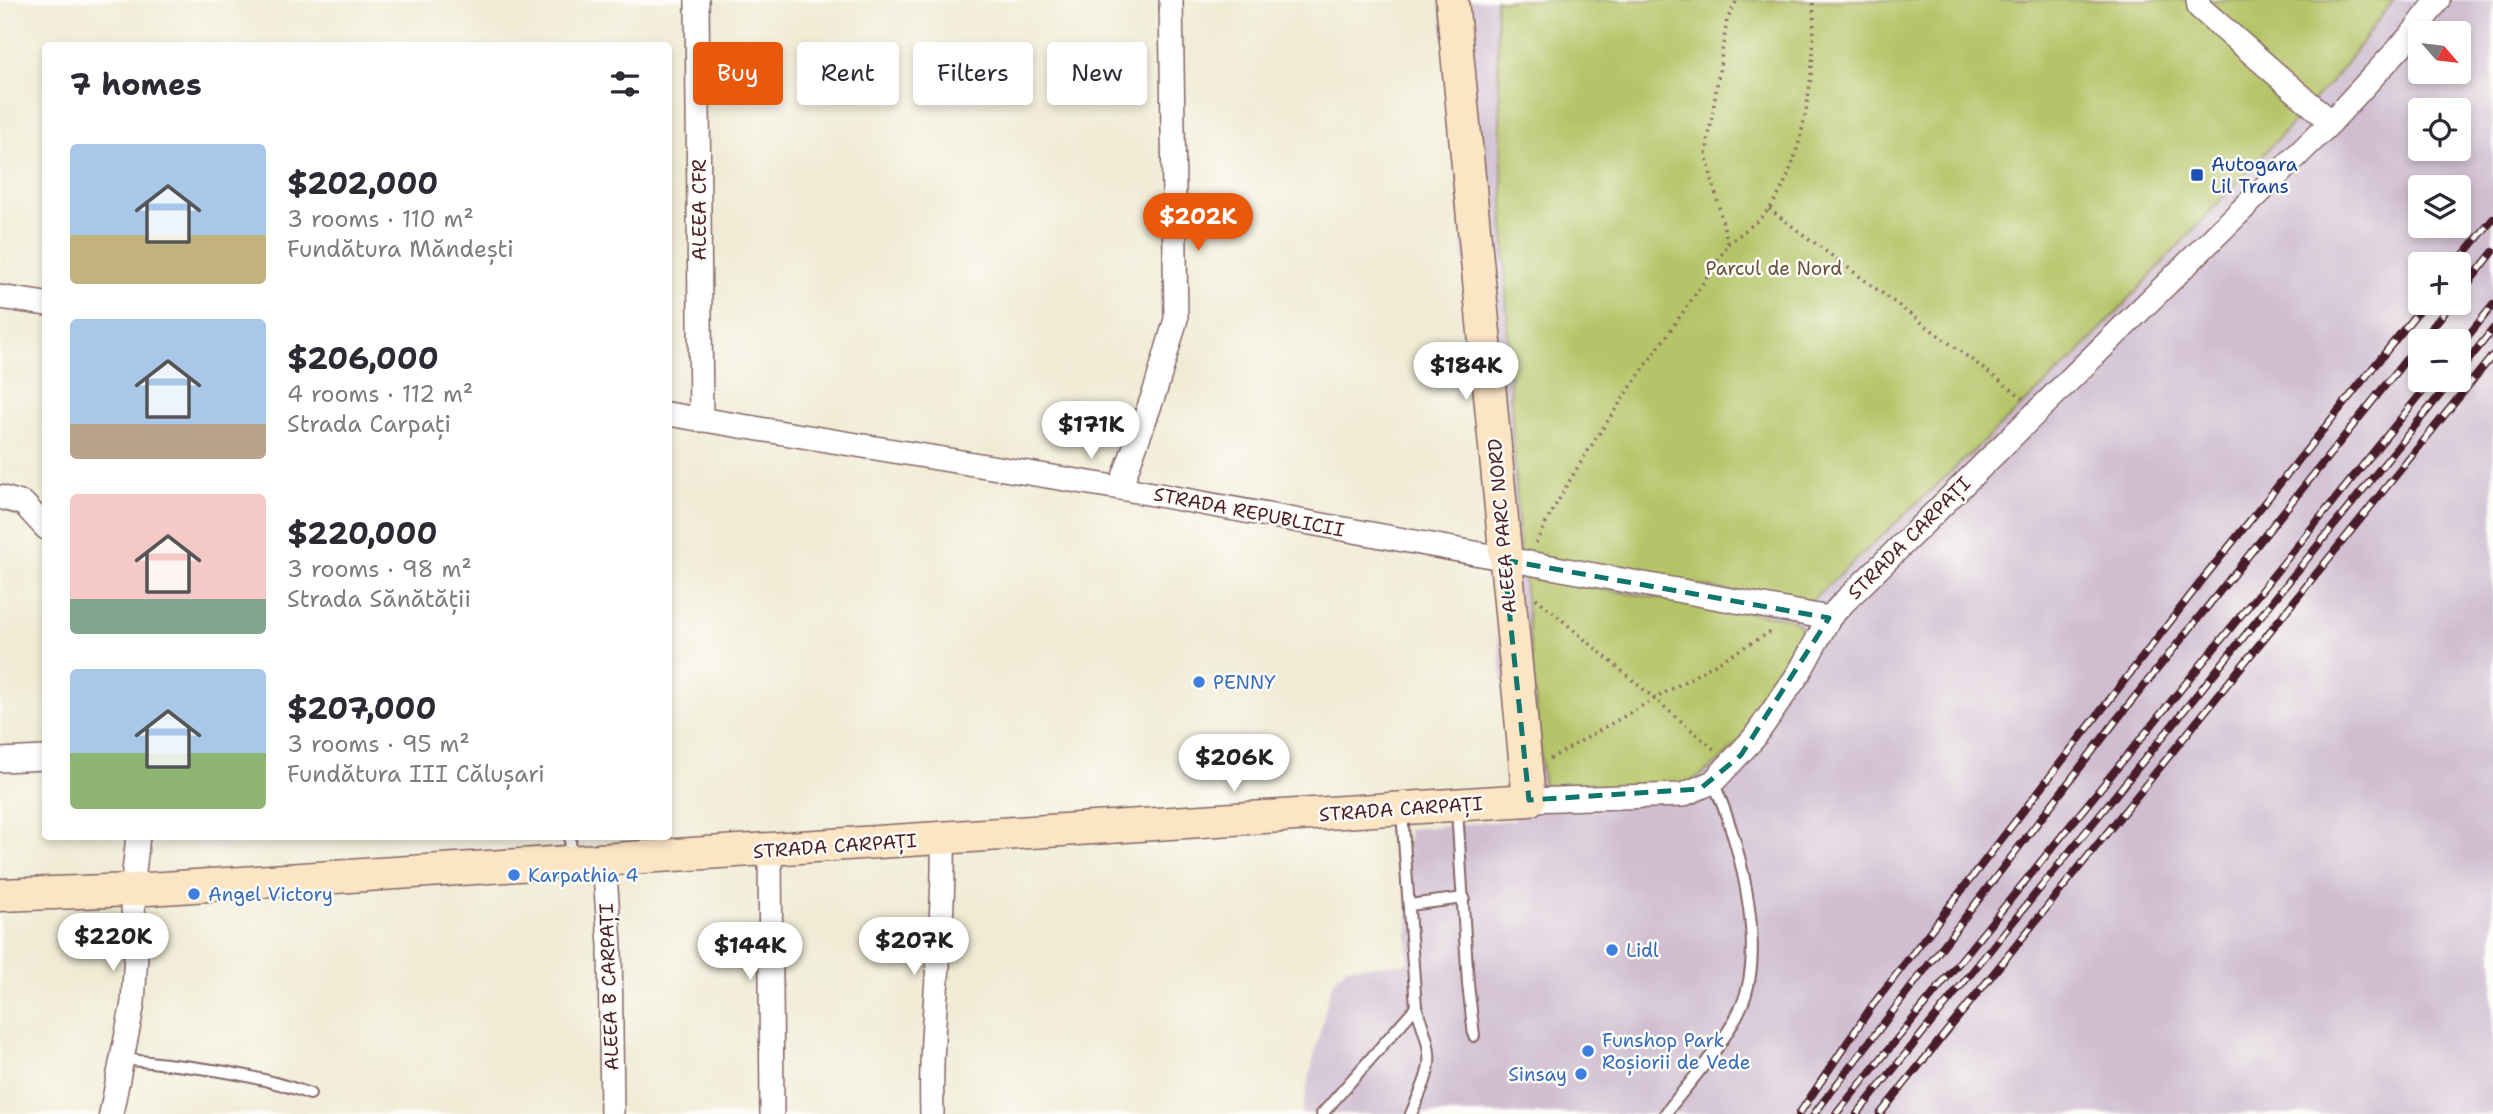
<!DOCTYPE html>
<html lang="en">
<head>
<meta charset="utf-8">
<style>
  body { margin:0; font-family:"Shantell Sans",sans-serif; background:#f2f2f3; color:#2b2b33; height:100vh; display:flex; flex-direction:column; font-size:26px; white-space:nowrap }
  * { box-sizing:border-box; margin:0 }
  p { font-size:23px; color:#7c7c81 }
  .icon { flex:none; width:38px; height:38px; fill:none; stroke:currentColor; stroke-width:2; stroke-linecap:round; stroke-linejoin:round }
  .map { position:relative; flex:1; overflow:hidden }
  .panel { position:absolute; left:42px; top:42px; width:630px; height:798px; display:flex; flex-direction:column; background:#fff; border-radius:7px; box-shadow:0 4px 10px #0003 }
  .panel>* { flex:none }
  .hud { position:absolute; left:693px; top:42px; width:665px; height:63px; display:flex; gap:14px }
  .needle { width:46px; rotate:118deg }
  .tools { position:absolute; left:2408px; top:21px; display:grid; gap:14px }
  .tools a { display:grid; place-items:center; width:63px; height:63px; border-radius:7px; background:#fff; box-shadow:0 4px 10px #0003; font-size:35px }
  .price { position:absolute; translate:-50% -60px; padding:0 16px; border-radius:24px; background:#fff; color:#222; font-size:23px; line-height:46px; filter:drop-shadow(0 2px 4px #0008) }
  .price::after { content:''; position:absolute; left:50%; top:42px; width:21px; height:16px; margin-left:-10px; background:inherit; clip-path:polygon(0 0,100% 0,50% 100%) }
  .price.active { background:#ea580c; color:#fff }
  ul { padding:0; list-style:none }
  li { display:flex; align-items:center; gap:21px; height:175px; padding:0 28px }
  li span { display:grid; place-items:center; flex:none; width:196px; height:140px; border-radius:7px; color:#555 }
  li>.icon { margin-inline-start:auto }
  span .icon { width:84px; height:84px; fill:#fffc; stroke-width:1 }
  li b { font-size:30px }
  h2 { display:flex; justify-content:space-between; align-items:center; height:84px; padding:0 28px; font-size:30px }
  .pill { padding:0 24px; border-radius:7px; background:#fff; box-shadow:0 4px 10px #0003; font-size:24px; line-height:63px }
  .pill.active { background:#ea580c; color:#fff }
  .map>svg:first-child { display:block }
  .industrial { fill:#cfbdd0; fill-rule:evenodd }
  .green { fill:#b5c467; stroke:#807249; stroke-width:2 }
  .lines { fill:none; stroke-linecap:round; stroke-linejoin:round }
  .lane-casing { stroke:#846666; stroke-width:14 }
  .street-casing { stroke:#846666; stroke-width:26 }
  .secondary-casing { stroke:#846666; stroke-width:35 }
  .path { stroke:#846666; stroke-width:3.5; stroke-dasharray:2 5; stroke-linecap:butt }
  .lane { stroke:#fff; stroke-width:10 }
  .street { stroke:#fff; stroke-width:23 }
  .secondary { stroke:#fce5c4; stroke-width:32 }
  .rail-casing { stroke:#4a1f2b; stroke-width:8 }
  .rail { stroke:#fdfcf7; stroke-width:5; stroke-dasharray:16; stroke-linecap:butt }
  .marked { fill:none; stroke:#0f766e; stroke-width:5; stroke-dasharray:14 9; stroke-linejoin:round }
  .transit-dot { fill:#1a4fb4; stroke:#fdfcf7; stroke-width:2.5 }
  .shop-dot { fill:#3f7fe0; stroke:#fdfcf7; stroke-width:2.5 }
  .labels { text-anchor:middle; dominant-baseline:central; stroke-width:5; stroke-linejoin:round; paint-order:stroke }
  .transit-label { font-size:19px; fill:#164399; stroke:#fdfcf7; text-anchor:start }
  .street-label { font-size:19px; fill:#4a1f2b; stroke:#fdfcf7 }
  .park-label { font-size:19px; fill:#6a513d; stroke:#fdfcf7 }
  .shop-label { font-size:19px; fill:#366cbe; stroke:#fdfcf7; text-anchor:start }
</style>
</head>
<body>
<div class="map">
<svg width="2493" height="1114" viewBox="0 0 2493 1114">
  <rect width="100%" height="100%" fill="#fdfcf7"/>
  <filter id="ink" filterUnits="userSpaceOnUse"><feTurbulence type="fractalNoise" baseFrequency=".0143" numOctaves="2"/><feDisplacementMap in="SourceGraphic" scale="14" xChannelSelector="R" yChannelSelector="G"/><feConvolveMatrix kernelMatrix="1 2 1 2 8 2 1 2 1" color-interpolation-filters="sRGB"/></filter>
  <filter id="wash" filterUnits="userSpaceOnUse"><feTurbulence type="fractalNoise" baseFrequency=".00686" numOctaves="4" result="noise"/><feDisplacementMap in="SourceGraphic" scale="28" xChannelSelector="R" yChannelSelector="G"/><feGaussianBlur stdDeviation="1.57" result="paint"/><feColorMatrix in="noise" values="0 0 0 0 0 0 0 0 0 0 0 0 0 0 0 0 0 1.4 0 .05"/><feComposite in="paint" operator="in"/></filter>
  <g filter="url(#wash)">
    <rect width="100%" height="100%" fill="#f0ebd4"/>
    <!-- industrial -->
    <path class="industrial" d="M1440,0H2493V1114H1301L1331,985L1346,967L1408,963V829L1515,820ZM2420,33H2459V72H2420ZM2420,110H2459V149H2420ZM2420,187H2459V226H2420ZM2420,264H2459V303H2420ZM2420,341H2459V380H2420Z"/>
    <!-- green -->
    <g class="green">
      <polygon points="1496,0 2393,0 2338,74 2076,356 1807,605 1520,554 1509,369"/>
      <path d="M1524,577L1791,619L1800,626L1807,638C1787,684 1726,776 1674,787C1639,794 1582,791 1544,792Z"/>
    </g>
  </g>
  <g filter="url(#ink)">
    <g class="lines">
      <!-- lane casing -->
      <g class="lane-casing">
        <g id="lane">
          <polyline points="1457,809 1468,984 1474,1036"/>
          <polyline points="570,836 571,858"/>
          <polyline points="1409,905 1464,898"/>
          <path d="M122,1059C186,1066 248,1071 310,1094"/>
          <polyline points="1322,1114 1416,1007 1402,812"/>
          <path d="M1411,1114C1434,1062 1435,1061 1416,1007"/>
          <path d="M1665,1114C1691,1080 1725,1044 1742,1005C1767,946 1739,838 1713,782"/>
        </g>
      </g>
      <!-- street casing -->
      <g class="street-casing">
        <g id="street">
          <polyline points="697,0 701,420"/>
          <polyline points="2198,0 2199,7 2331,122"/>
          <polyline points="0,297 46,304"/>
          <polyline points="668,414 1120,488 1829,618"/>
          <polyline points="1120,488 1156,388 1176,319 1171,0"/>
          <polyline points="0,497 24,504 46,528"/>
          <polyline points="0,760 46,758"/>
          <polyline points="1529,800 1682,795 1713,782 1754,738 1799,673 1829,618 1844,602 2331,122 2413,33 2438,0"/>
          <polyline points="770,850 772,1114"/>
          <polyline points="604,860 610,945 612,1114"/>
          <polyline points="111,1114 133,1003 136,954 132,890 138,836"/>
          <path d="M932,1114C929,1022 945,931 943,839"/>
        </g>
      </g>
      <!-- secondary casing -->
      <g class="secondary-casing">
        <polyline id="secondary" points="0,895 132,890 1529,800 1452,0"/>
      </g>
      <!-- path -->
      <g class="path">
        <polyline points="1769,209 2023,398"/>
        <path d="M1728,244C1741,233 1758,222 1769,209C1806,162 1817,57 1813,0"/>
        <path d="M1536,543C1587,437 1666,344 1728,244L1706,155L1727,20L1737,0"/>
        <polyline points="1536,598 1715,750"/>
        <polyline points="1550,759 1774,630"/>
      </g>
      <!-- lane -->
      <use href="#lane" class="lane"/>
      <!-- street -->
      <use href="#street" class="street"/>
      <!-- secondary -->
      <use href="#secondary" class="secondary"/>
      <!-- rail casing -->
      <g class="rail-casing">
        <g id="rail">
          <polyline points="2456,264 2493,219"/>
          <polyline points="2459,295 2493,252"/>
          <polyline points="2421,341 2452,303"/>
          <polyline points="2459,347 2493,305"/>
          <polyline points="2459,372 2493,329"/>
          <polyline points="1799,1114 1872,1006 2207,574 2425,303"/>
          <polyline points="1814,1114 2118,718 2420,342"/>
          <polyline points="1836,1114 2432,380"/>
          <polyline points="1857,1114 2452,380"/>
          <polyline points="1880,1114 2493,355"/>
        </g>
      </g>
      <!-- rail -->
      <use href="#rail" class="rail"/>
    </g>
  </g>
  <!-- marked area -->
  <path class="marked" d="M1504,560L1829,618L1741,755L1700,789L1529,800Z"/>
  <!-- markers -->
  <rect class="transit-dot" x="2190" y="168" width="14" height="14" rx="3.5"/>
  <g class="shop-dot">
    <circle cx="1199" cy="682" r="7"/>
    <circle cx="514" cy="875" r="7"/>
    <circle cx="194" cy="894" r="7"/>
    <circle cx="1612" cy="950" r="7"/>
    <circle cx="1588" cy="1051" r="7"/>
    <circle cx="1581" cy="1074" r="7"/>
  </g>
  <g class="labels">
    <!-- transit labels -->
    <g class="transit-label">
      <text x="2211" y="164">Autogara<tspan x="2211" dy="22">Lil Trans</tspan></text>
    </g>
    <!-- street labels -->
    <g class="street-label">
      <text transform="translate(699 210) rotate(-90)">ALEEA CFR</text>
      <text transform="translate(1249 512) rotate(11)">STRADA REPUBLICII</text>
      <text transform="translate(1502 526) rotate(-95)">ALEEA PARC NORD</text>
      <text transform="translate(1909 538) rotate(-45)">STRADA CARPAȚI</text>
      <text transform="translate(1401 809) rotate(-4)">STRADA CARPAȚI</text>
      <text transform="translate(835 846) rotate(-4)">STRADA CARPAȚI</text>
      <text transform="translate(609 987) rotate(-92)">ALEEA B CARPAȚI</text>
    </g>
    <!-- park labels -->
    <g class="park-label">
      <text x="1774" y="268">Parcul de Nord</text>
    </g>
    <!-- shop labels -->
    <g class="shop-label">
      <text x="1213" y="682">PENNY</text>
      <text x="528" y="875">Karpathia 4</text>
      <text x="208" y="894">Angel Victory</text>
      <text x="1626" y="950">Lidl</text>
      <text x="1602" y="1040">Funshop Park<tspan x="1602" dy="22">Roșiorii de Vede</tspan></text>
      <text x="1567" y="1074" text-anchor="end">Sinsay</text>
    </g>
  </g>
</svg>
<div class="tools">
<a><svg class="needle" viewBox="-14 -14 28 28"><path d="M0-13l5 13h-10z" fill="#e53935"/><path d="M0 13l5-13h-10z" fill="#7c7c81"/></svg></a>
<a><svg class="icon" aria-label="locate" viewBox="0 0 24 24"><circle cx="12" cy="12" r="6"/><path d="M12 2v4M12 18v4M2 12h4M18 12h4"/></svg></a>
<a><svg class="icon" aria-label="layers" viewBox="0 0 24 24"><path d="M12 4l9 5-9 5-9-5zM3 14l9 5 9-5"/></svg></a>
<a>+</a>
<a>−</a>
</div>
<b class="price active" style="left:1198px;top:253px">$202K</b>
<b class="price" style="left:1466px;top:402px">$184K</b>
<b class="price" style="left:1091px;top:461px">$171K</b>
<b class="price" style="left:1234px;top:794px">$206K</b>
<b class="price" style="left:113px;top:973px">$220K</b>
<b class="price" style="left:914px;top:977px">$207K</b>
<b class="price" style="left:750px;top:982px">$144K</b>
<div class="hud">
<a class="pill active">Buy</a>
<a class="pill">Rent</a>
<a class="pill">Filters</a>
<a class="pill">New</a>
</div>
<section class="panel">
<h2>7 homes<svg class="icon" aria-label="filters" viewBox="0 0 24 24"><path d="M4 7h16M4 17h16"/><circle cx="9" cy="7" r="2"/><circle cx="15" cy="17" r="2"/></svg></h2>
<ul>
<li><span style="background:linear-gradient(#a9c7e8 65%,#c2b280 0)"><svg class="icon" aria-label="home" viewBox="0 0 24 24"><path d="M3 11l9-7 9 7M6 9v11h12V9"/></svg></span><div><b>$202,000</b><p>3 rooms · 110 m²</p><p>Fundătura Măndești</p></div></li>
<li><span style="background:linear-gradient(#a9c7e8 75%,#b9a48a 0)"><svg class="icon" aria-label="home" viewBox="0 0 24 24"><path d="M3 11l9-7 9 7M6 9v11h12V9"/></svg></span><div><b>$206,000</b><p>4 rooms · 112 m²</p><p>Strada Carpați</p></div></li>
<li><span style="background:linear-gradient(#f6c9c9 75%,#7fa58c 0)"><svg class="icon" aria-label="home" viewBox="0 0 24 24"><path d="M3 11l9-7 9 7M6 9v11h12V9"/></svg></span><div><b>$220,000</b><p>3 rooms · 98 m²</p><p>Strada Sănătății</p></div></li>
<li><span style="background:linear-gradient(#a9c7e8 60%,#8fb573 0)"><svg class="icon" aria-label="home" viewBox="0 0 24 24"><path d="M3 11l9-7 9 7M6 9v11h12V9"/></svg></span><div><b>$207,000</b><p>3 rooms · 95 m²</p><p>Fundătura III Călușari</p></div></li>
</ul>
</section>
</div>
</body>
</html>
